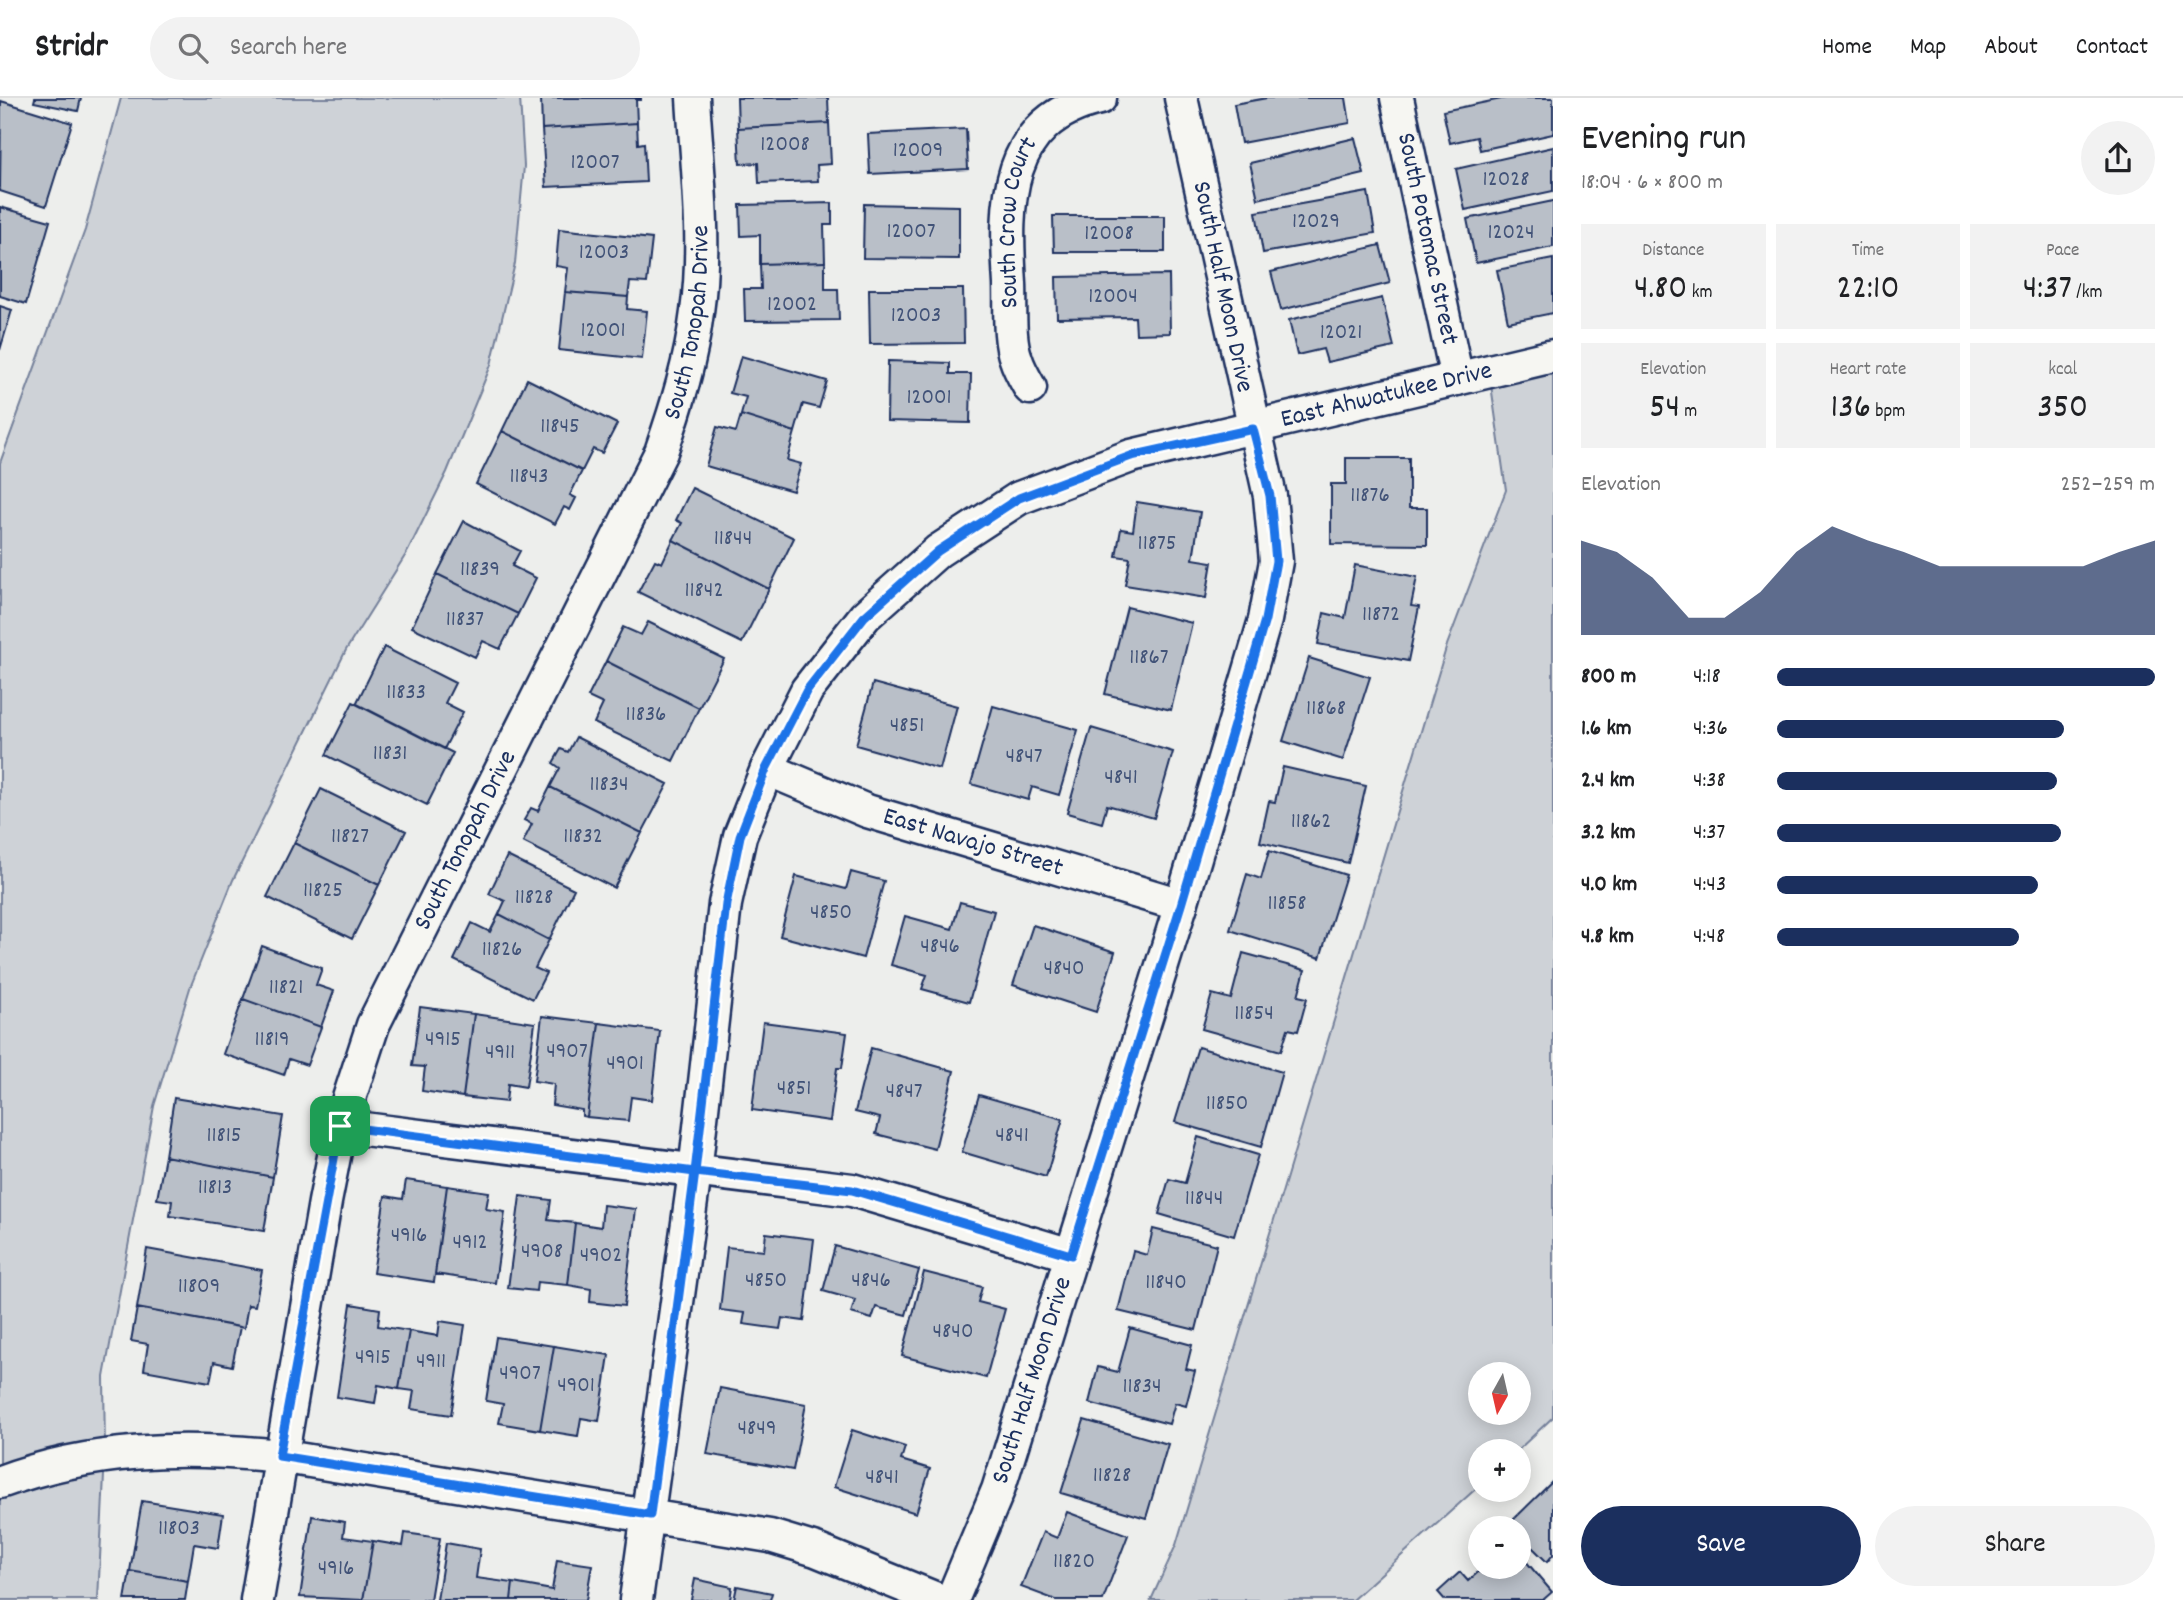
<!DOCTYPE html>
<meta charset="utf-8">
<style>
:root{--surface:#fff;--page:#f2f2f2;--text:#202124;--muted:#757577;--line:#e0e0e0;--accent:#1b2f5e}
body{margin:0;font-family:Dekko,sans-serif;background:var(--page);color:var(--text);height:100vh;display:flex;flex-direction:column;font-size:26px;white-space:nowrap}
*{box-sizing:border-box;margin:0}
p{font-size:23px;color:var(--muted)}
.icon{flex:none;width:38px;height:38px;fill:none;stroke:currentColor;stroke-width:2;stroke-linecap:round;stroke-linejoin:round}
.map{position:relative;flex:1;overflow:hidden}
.panel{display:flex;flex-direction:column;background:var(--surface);width:630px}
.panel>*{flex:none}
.needle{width:46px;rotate:188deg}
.fabs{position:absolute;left:1468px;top:1264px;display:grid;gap:14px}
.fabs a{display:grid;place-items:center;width:63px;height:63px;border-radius:50%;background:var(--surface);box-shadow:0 4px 18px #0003;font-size:35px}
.pin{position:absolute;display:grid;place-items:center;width:60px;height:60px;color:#fff;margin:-30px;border-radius:14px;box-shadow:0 4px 10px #0006}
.round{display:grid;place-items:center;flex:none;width:74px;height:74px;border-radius:37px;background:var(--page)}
.summary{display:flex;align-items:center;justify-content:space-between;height:119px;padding:0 28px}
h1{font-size:38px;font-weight:600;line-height:52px}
.figures{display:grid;grid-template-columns:repeat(3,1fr);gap:10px;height:119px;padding:7px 28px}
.figures div{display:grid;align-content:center;border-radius:0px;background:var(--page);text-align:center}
.figures b{font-size:35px;font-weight:600}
.figures small{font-size:19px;font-weight:400}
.figures p{font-size:19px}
.chart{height:196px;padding:14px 28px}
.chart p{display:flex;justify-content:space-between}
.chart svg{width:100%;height:126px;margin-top:7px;fill:var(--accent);opacity:.7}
.primary-button{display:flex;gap:14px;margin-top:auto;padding:14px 28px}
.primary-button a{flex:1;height:80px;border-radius:42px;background:var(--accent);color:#fff;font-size:28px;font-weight:600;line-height:80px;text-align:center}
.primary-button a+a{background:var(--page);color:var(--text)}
ul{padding:0 28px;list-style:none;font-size:23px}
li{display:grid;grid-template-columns:112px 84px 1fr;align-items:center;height:52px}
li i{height:18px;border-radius:9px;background:var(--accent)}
header{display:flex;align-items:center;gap:42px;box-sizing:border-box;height:98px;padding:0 35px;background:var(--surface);border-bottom:2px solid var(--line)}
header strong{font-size:33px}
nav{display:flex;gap:38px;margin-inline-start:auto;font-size:24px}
.search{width:490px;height:63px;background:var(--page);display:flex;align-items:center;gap:18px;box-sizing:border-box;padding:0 24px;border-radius:38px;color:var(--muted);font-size:26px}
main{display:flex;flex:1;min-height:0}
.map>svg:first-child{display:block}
.green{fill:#ced2d7;stroke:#74809a;stroke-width:2;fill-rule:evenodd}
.building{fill:#b9bfc8;stroke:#1b2f5e;stroke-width:2}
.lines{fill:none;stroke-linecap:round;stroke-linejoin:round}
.street-casing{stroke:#1b2f5e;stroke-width:37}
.street{stroke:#f6f6f2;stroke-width:32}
.route-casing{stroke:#fff;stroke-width:14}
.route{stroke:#1a73e8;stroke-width:9}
.labels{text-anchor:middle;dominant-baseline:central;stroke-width:7;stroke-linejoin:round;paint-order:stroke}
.number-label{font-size:23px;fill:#425378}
.street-label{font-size:26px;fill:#1b2f5e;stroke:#f6f6f2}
</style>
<header>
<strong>Stridr</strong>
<div class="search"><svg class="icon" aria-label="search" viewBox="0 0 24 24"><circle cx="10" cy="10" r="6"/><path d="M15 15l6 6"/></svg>Search here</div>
<nav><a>Home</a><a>Map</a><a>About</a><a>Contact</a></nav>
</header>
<main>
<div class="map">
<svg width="1553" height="1502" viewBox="0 0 1553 1502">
<rect width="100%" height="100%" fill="#edeeec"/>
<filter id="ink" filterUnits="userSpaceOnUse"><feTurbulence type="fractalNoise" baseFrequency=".0143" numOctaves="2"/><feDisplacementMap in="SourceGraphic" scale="14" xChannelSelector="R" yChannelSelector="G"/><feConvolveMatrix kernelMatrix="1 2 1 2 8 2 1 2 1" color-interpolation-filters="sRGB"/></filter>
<g filter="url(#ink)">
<!-- green -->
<path class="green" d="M121 0H520L524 68 515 165 491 267 447 374 408 453 346 552 233 782 190 890 154 1008 104 1279 105 1356 98 1502H0V365L85 132Z
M1553 258V1319L1517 1353H1480V1387L1352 1502H1151L1176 1447 1447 547 1506 392 1489 273ZM1480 1276H1519V1314H1480Z"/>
<!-- building -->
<path class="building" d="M35 0H81L78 13 34 4Z
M541 0H641V2H636L637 25 542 31Z
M737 0H828L829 25 738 30Z
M1267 0H1346L1350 25 1241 45 1234 6Z
M1506 0H1553V36L1480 52 1477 39 1450 45 1443 13Z
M1 3 72 25 46 108 0 93Z
M637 25 638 46 644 45 646 84 546 89 542 31Z
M829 25 831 66 817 67 818 83 759 85 758 65 740 66 738 30Z
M966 31 968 71 870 76 868 36Z
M1355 40 1364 76 1258 101 1250 65Z
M1553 49V93L1465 112 1456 71Z
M1368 94 1375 135 1263 155 1256 114Z
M1553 103V149L1476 165 1467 121Z
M832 105V127H824L825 164 760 166V137L741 138 740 107Z
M864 106 959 108V161L863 160Z
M0 109 50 123 26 206 0 198Z
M1053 118H1165V154H1054Z
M559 131 652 141 647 185 630 184 628 199 565 194 568 170 556 168Z
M1380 147 1390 185 1281 212 1271 174Z
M1553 161V215L1508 224 1497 172Z
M825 164V191H838L839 222 745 223 744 191H761L760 166Z
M1169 177 1170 235 1136 236 1135 219 1057 220 1056 179Z
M869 191H963L964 245 870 246Z
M565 194 628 199 627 211 647 213 642 261 559 252Z
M1382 200 1394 249 1327 264 1323 251 1297 257 1289 222Z
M0 208 12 212 0 252Z
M741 258 827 283 819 310 803 306 795 334 741 317 746 299 730 295Z
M888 263 950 265V276H971L970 325 887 323Z
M527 281 617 326 602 355 593 351 582 373 502 333Z
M741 317 795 334 787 362 801 366 793 393 706 368 717 329 736 334Z
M502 333 582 373 570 397 576 400 570 412 564 409 555 426 476 386Z
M1346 360H1409V410H1427V447L1331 446V386H1346Z
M692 390 794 440 769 491 673 442 682 425 676 422Z
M1137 404 1200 414 1193 461 1212 464 1206 500 1125 487 1130 460 1116 458 1121 431 1133 433Z
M464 423 520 453 512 468 536 480 518 516 437 476Z
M673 442 769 491 742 545 638 494 655 462 662 465Z
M1355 467 1417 479 1411 508 1419 509 1408 563 1318 546 1324 515 1345 520Z
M437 476 518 516 500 551 483 543 475 559 412 529Z
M1127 509 1192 525 1171 612 1105 596Z
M648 524 724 561 699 610 606 563 623 529 641 537Z
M384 549 455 585 445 605 463 614 444 651 356 606Z
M1309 560 1370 579 1343 662 1283 643Z
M606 563 699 610 673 663 594 625 603 606 588 599Z
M873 585 957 608 940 671 856 647Z
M353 604 453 655 427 707 326 657Z
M993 608 1078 632 1059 697 1032 689 1028 702 971 686Z
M1091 630 1173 654 1154 720 1107 707 1102 725 1067 715Z
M576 639 668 686 642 735 550 689 560 670 553 665 561 651 568 654Z
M1283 669 1366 688 1348 765 1260 744 1269 703 1275 704Z
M550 689 642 735 614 790 523 744 532 726 524 722 531 710 538 713Z
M321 691 406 733 379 787 294 745Z
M294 745 379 787 352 841 267 799Z
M1269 753 1346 777 1320 860 1230 832 1247 776 1261 781Z
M507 758 574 791 549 842 499 816 505 803 489 796Z
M851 774 884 783 863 860 780 838 796 778 846 791Z
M960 804 994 813 969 904 922 891 927 877 891 867 905 818 952 831Z
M499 816 549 842 535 870 546 875 533 901 454 862 472 825 490 834Z
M1033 827 1115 854 1096 914 1013 887Z
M262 848 322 870 316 887 334 893 321 929 243 901Z
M1243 855 1305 872 1298 898 1307 900 1298 933 1288 931 1281 953 1202 931 1212 896 1231 901Z
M243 901 321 929 307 967 289 961 284 977 223 956Z
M420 909 474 916 463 999 422 993 425 969 412 968Z
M474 916 535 925 526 989 508 986 506 1004 463 999Z
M542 918 599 925 587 1019 582 1018V1012L552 1007 554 986 534 983Z
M763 924 847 935 842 970H837L830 1023 752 1012Z
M599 925 660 933 652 1002 631 999 628 1023 587 1019Z
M1198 949 1282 974 1261 1049 1175 1024Z
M871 950 954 973 935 1051 876 1036 880 1020 855 1014Z
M979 997 1063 1021 1046 1079 962 1054Z
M174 1000 283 1018 273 1079 165 1058Z
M1198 1039 1258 1057 1234 1138 1159 1116 1169 1081 1185 1085Z
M165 1058 273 1079 264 1133 170 1118 172 1103 157 1101Z
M406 1082 447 1088 434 1184 373 1175 385 1098 403 1101Z
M447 1088 489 1094 486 1111 505 1114 495 1185 435 1176Z
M520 1098 551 1102 548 1122 575 1125 568 1187 537 1184 536 1193 508 1190Z
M603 1107 636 1111 624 1208 590 1204 591 1191 568 1187 575 1125 601 1129Z
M1153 1131 1217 1147 1196 1232 1118 1213 1133 1153 1147 1157Z
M766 1135 814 1141 804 1223 782 1220 780 1231 743 1226 745 1215 720 1212 727 1149 764 1153Z
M835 1148 919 1172 906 1217 876 1209 872 1221 851 1215 855 1202 823 1193Z
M147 1151 262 1172 255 1208 248 1207 244 1230 137 1210Z
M924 1174 982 1189 978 1204 1005 1211 986 1280 902 1258Z
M351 1206 380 1211 378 1228 409 1233 399 1291 378 1287 375 1305 337 1299Z
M137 1210 240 1229 232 1268 214 1264 210 1284 144 1272 148 1246 131 1243Z
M440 1223 465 1227 451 1317 411 1311 414 1293 399 1291 409 1233 438 1238Z
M1130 1230 1192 1247 1186 1271 1195 1273 1186 1308 1175 1305 1169 1326 1089 1305 1098 1269 1118 1274Z
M496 1239 554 1248 540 1332 499 1325 503 1306 486 1303Z
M554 1248 609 1257 599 1323 581 1320 578 1338 540 1332Z
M720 1290 806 1306 793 1372 707 1356Z
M1084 1322 1168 1346 1146 1420 1061 1395Z
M852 1332 905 1349 901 1362 930 1371 916 1415 834 1389Z
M1553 1383V1457L1547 1464 1519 1436V1430L1509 1426Z
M142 1403 223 1416 218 1450 194 1446 188 1483 130 1473Z
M1067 1414 1128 1437 1103 1502H1056L1021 1489 1043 1434 1057 1440Z
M312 1418 345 1424 343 1439 373 1443 363 1502 300 1499Z
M405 1435 440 1440 430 1502H363L373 1443 403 1448Z
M446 1445 480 1451 476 1480 513 1485 511 1502H437Z
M1519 1455 1552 1494 1543 1502H1445L1438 1494 1460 1474 1468 1483 1485 1468H1519Z
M557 1462 592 1467 586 1502H511L513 1485 552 1492Z
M130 1473 188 1483 185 1502H125Z
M695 1481 732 1489 730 1502H691Z
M737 1488 772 1495 770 1502H734Z"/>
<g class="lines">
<defs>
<g id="street">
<path id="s1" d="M1397 0 1457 281"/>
<path id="s2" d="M1030 290C1025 281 1019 271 1016 261 1008 240 1011 209 1010 186 1005 106 1003 22 1100 0"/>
<path id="s3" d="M767 671 867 713 1181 807"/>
<path d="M340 1028 852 1092 1071 1157"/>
<path d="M0 1384C92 1350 183 1348 279 1358L770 1438 816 1452 939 1502"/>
<path id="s4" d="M257 1502 325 1104 340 1028 373 927 661 354C677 308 691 263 697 214 707 144 697 70 693 0"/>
<path id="s5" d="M636 1502 695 1074 725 806 740 738 767 671 807 592 865 518 938 453 1019 400 1131 358 1553 258"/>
<path id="s6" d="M952 1502 998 1392 1181 807 1265 522 1276 463 1270 398 1181 0"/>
</g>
</defs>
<!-- street casing -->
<use href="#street" class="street-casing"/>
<!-- street -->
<use href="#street" class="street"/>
</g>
</g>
<g class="lines" filter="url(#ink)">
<defs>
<path id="route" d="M340 1028 279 1358 650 1417 695 1074 852 1092 1071 1157 1181 807 1265 522 1276 463 1270 398 1253 331 1131 358 1019 400 938 453 864 519 807 592 766 671 740 738 726 806 695 1074 340 1028"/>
</defs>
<!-- route casing -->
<use href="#route" class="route-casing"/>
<!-- route -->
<use href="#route" class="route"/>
</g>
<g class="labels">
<!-- number labels -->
<g class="number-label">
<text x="785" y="47">12008</text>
<text x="918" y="53">12009</text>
<text x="595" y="65">12007</text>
<text x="1506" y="82">12028</text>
<text x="1316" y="124">12029</text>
<text x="911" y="134">12007</text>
<text x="1511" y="135">12024</text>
<text x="1109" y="136">12008</text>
<text x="604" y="155">12003</text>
<text x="1113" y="199">12004</text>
<text x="792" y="207">12002</text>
<text x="916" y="218">12003</text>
<text x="603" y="233">12001</text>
<text x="1341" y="235">12021</text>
<text x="929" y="300">12001</text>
<text x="560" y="329">11845</text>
<text x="529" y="379">11843</text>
<text x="1370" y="398">11876</text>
<text x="733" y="441">11844</text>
<text x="1157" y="446">11875</text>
<text x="480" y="472">11839</text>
<text x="704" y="493">11842</text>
<text x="1381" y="517">11872</text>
<text x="465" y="522">11837</text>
<text x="1149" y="560">11867</text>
<text x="406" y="595">11833</text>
<text x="1326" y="611">11868</text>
<text x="646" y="617">11836</text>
<text x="907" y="628">4851</text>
<text x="390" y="656">11831</text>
<text x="1024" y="659">4847</text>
<text x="1121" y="680">4841</text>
<text x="609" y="687">11834</text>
<text x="1311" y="724">11862</text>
<text x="350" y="739">11827</text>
<text x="583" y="739">11832</text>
<text x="323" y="793">11825</text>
<text x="534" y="800">11828</text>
<text x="1287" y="806">11858</text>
<text x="831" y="815">4850</text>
<text x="940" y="849">4846</text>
<text x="502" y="852">11826</text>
<text x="1064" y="871">4840</text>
<text x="286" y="890">11821</text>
<text x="1254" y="916">11854</text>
<text x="272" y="942">11819</text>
<text x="443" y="942">4915</text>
<text x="567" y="954">4907</text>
<text x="500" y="955">4911</text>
<text x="625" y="966">4901</text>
<text x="794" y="991">4851</text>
<text x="904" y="994">4847</text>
<text x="1227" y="1006">11850</text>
<text x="224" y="1038">11815</text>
<text x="1012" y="1038">4841</text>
<text x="215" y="1090">11813</text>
<text x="1204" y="1101">11844</text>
<text x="409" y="1138">4916</text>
<text x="470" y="1145">4912</text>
<text x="542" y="1154">4908</text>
<text x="601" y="1158">4902</text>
<text x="766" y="1183">4850</text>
<text x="871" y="1183">4846</text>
<text x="1166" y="1185">11840</text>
<text x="199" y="1189">11809</text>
<text x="953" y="1234">4840</text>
<text x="373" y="1260">4915</text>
<text x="431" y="1264">4911</text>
<text x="520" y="1276">4907</text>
<text x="576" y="1288">4901</text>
<text x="1142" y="1289">11834</text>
<text x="757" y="1331">4849</text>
<text x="1112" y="1378">11828</text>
<text x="882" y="1380">4841</text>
<text x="179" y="1431">11803</text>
<text x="1074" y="1464">11820</text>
<text x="336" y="1471">4916</text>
</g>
<!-- street labels -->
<g class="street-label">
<text stroke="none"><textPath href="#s2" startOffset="170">South Crow Court</textPath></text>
<text stroke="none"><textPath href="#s1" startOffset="144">South Potomac Street</textPath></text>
<text transform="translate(1222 189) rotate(78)">South Half Moon Drive</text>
<text stroke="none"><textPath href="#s4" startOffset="1362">South Tonopah Drive</textPath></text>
<text stroke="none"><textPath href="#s5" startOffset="1603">East Ahwatukee Drive</textPath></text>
<text stroke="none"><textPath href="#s4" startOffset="794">South Tonopah Drive</textPath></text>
<text stroke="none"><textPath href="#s3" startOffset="219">East Navajo Street</textPath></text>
<text stroke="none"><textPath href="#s6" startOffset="234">South Half Moon Drive</textPath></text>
</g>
</g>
</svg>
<div class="fabs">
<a><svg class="needle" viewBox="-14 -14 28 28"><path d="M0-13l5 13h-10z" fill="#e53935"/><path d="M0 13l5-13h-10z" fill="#757577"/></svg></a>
<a>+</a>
<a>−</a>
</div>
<div class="pin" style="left:340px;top:1028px;background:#1e9e55"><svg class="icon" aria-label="arrive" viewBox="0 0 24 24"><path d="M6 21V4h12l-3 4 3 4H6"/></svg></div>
</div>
<section class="panel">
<div class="summary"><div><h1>Evening run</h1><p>18:04 · 6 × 800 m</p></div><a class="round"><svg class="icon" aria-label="share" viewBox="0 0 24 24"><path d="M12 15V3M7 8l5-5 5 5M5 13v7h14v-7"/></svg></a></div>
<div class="figures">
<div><p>Distance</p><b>4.80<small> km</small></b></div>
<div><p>Time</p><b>22:10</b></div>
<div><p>Pace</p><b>4:37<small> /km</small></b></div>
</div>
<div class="figures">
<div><p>Elevation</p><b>54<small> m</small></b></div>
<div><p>Heart rate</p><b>136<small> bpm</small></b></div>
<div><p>kcal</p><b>350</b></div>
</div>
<div class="chart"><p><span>Elevation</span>252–259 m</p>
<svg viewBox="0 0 160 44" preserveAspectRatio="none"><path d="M0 44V11L10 15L20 24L30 38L40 38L50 29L60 15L70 6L80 11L90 15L100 20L110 20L120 20L130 20L140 20L150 15L160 11V44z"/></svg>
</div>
<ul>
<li><b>800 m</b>4:18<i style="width:100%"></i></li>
<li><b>1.6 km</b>4:36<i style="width:76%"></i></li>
<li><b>2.4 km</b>4:38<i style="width:74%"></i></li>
<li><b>3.2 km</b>4:37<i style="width:75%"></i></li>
<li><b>4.0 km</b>4:43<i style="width:69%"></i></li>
<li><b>4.8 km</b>4:48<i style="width:64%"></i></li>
</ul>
<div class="primary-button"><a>Save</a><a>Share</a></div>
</section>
</main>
